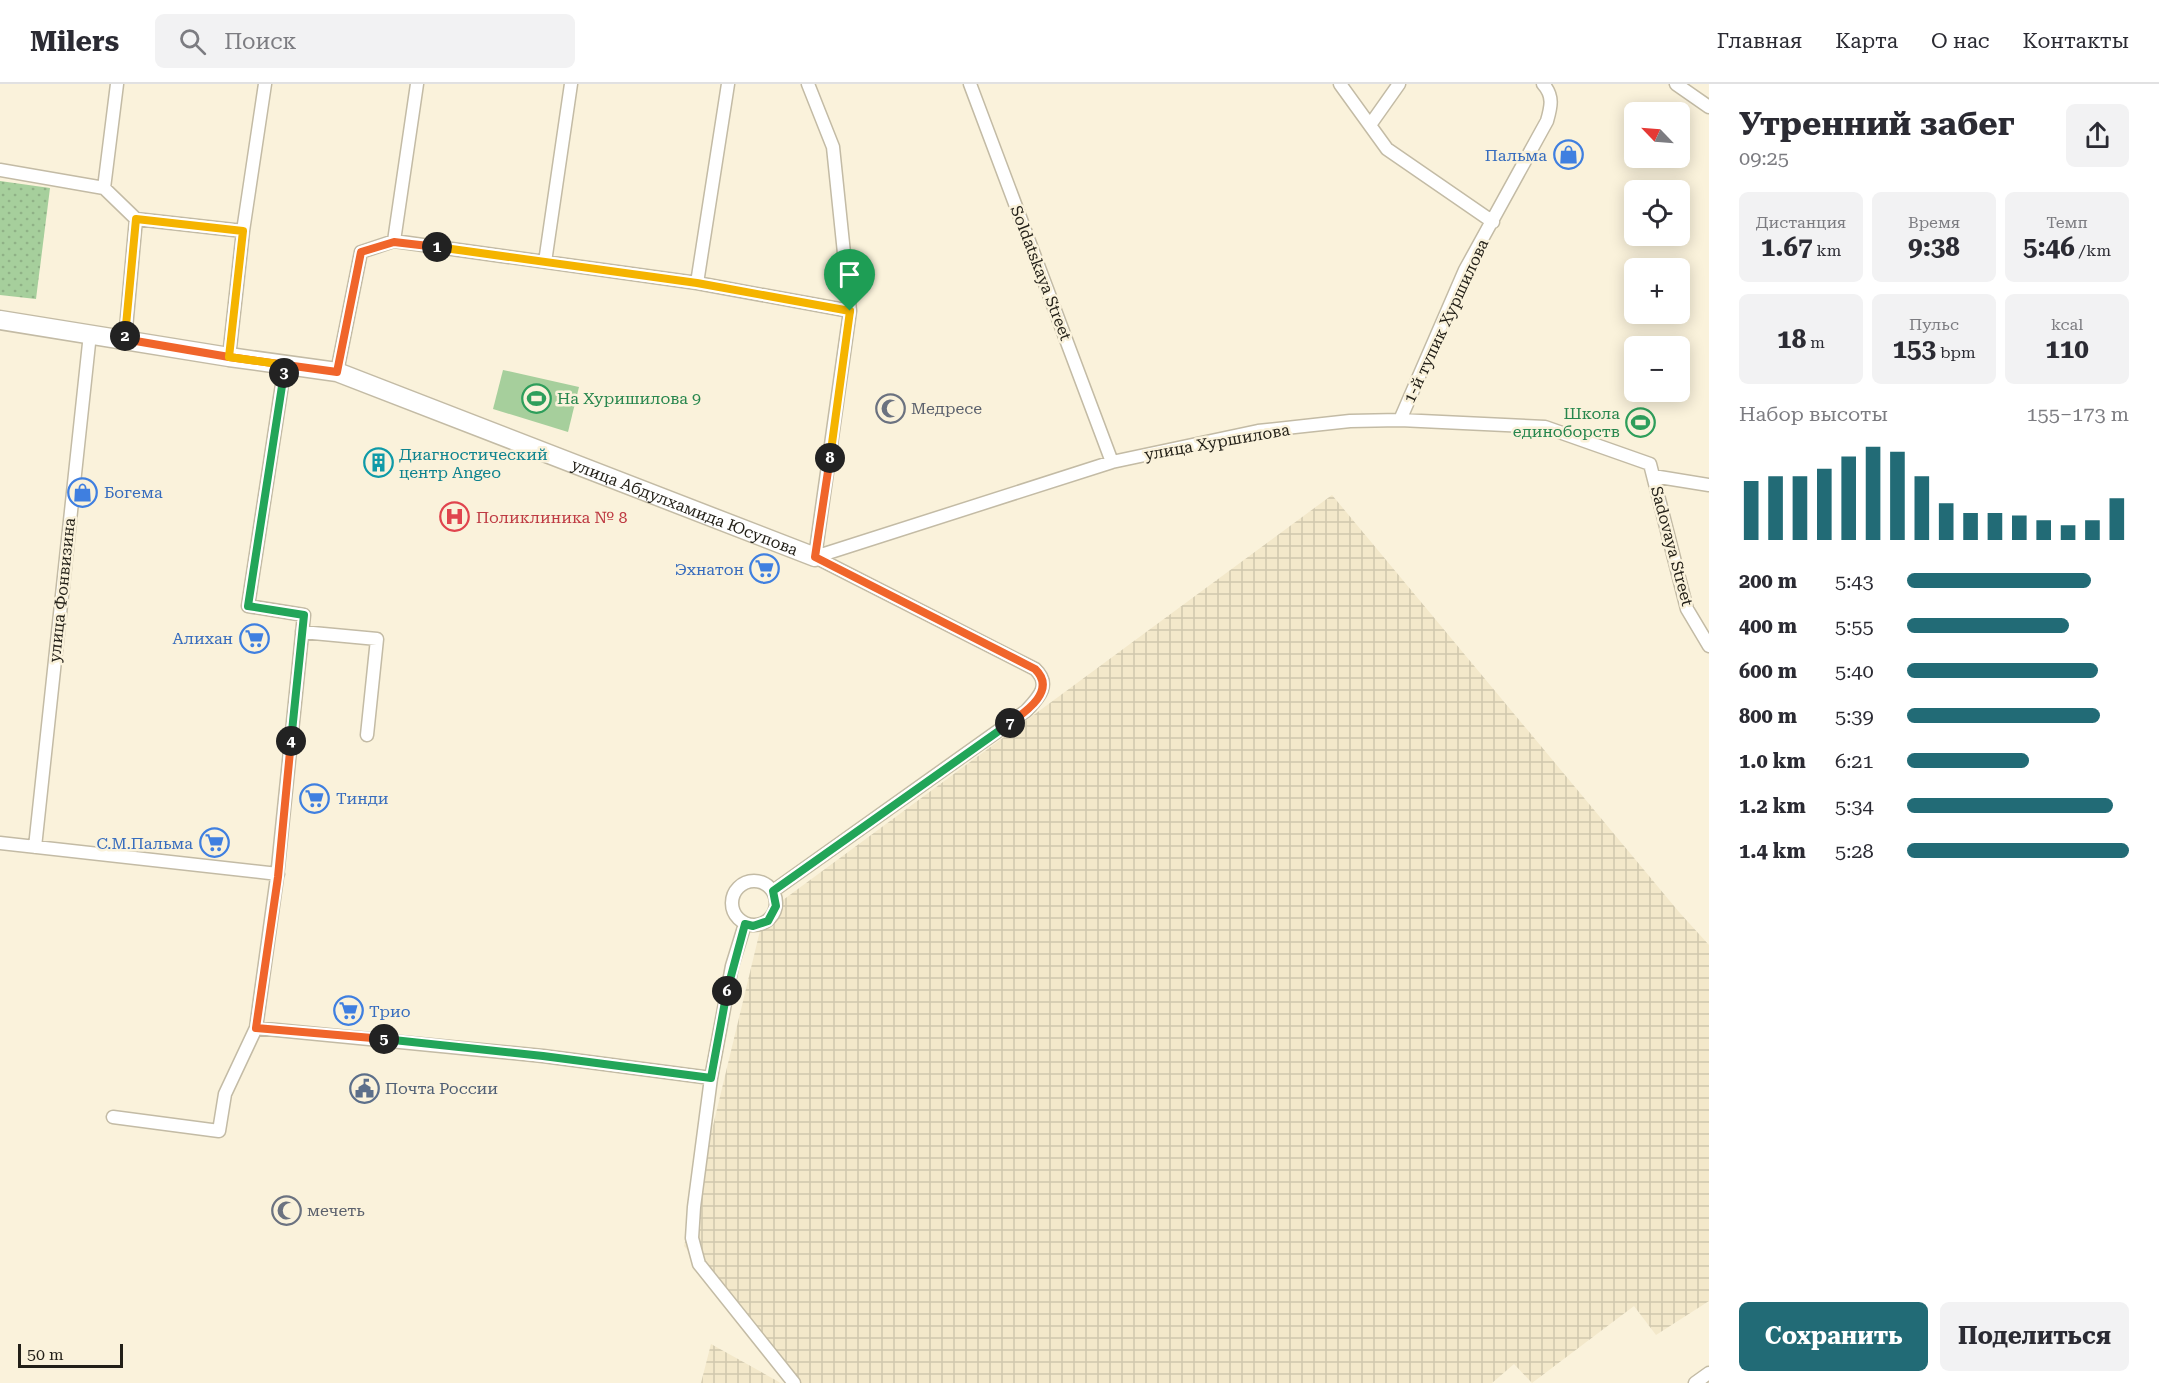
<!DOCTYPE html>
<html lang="ru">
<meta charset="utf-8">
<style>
:root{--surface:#fff;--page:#f2f2f3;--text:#2b2b33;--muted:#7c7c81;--line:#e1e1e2;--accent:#226b76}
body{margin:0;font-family:"Roboto Serif",serif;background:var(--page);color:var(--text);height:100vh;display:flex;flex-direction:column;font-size:22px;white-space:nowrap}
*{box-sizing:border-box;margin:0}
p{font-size:20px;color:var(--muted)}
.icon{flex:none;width:33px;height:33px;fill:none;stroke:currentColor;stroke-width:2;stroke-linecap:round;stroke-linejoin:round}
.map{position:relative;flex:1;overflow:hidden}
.sheet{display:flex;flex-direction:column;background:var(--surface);width:450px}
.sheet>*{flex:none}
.needle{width:39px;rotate:295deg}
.controls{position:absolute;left:1624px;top:18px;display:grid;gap:12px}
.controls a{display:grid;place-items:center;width:66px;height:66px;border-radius:9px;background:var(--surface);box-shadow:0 3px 15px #0003;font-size:30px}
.scale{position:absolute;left:18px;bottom:15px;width:105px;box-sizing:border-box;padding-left:6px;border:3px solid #221f17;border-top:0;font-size:16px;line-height:21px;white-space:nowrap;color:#221f17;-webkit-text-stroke:4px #faf2db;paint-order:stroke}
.pin{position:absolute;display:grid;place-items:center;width:51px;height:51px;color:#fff;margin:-62px -26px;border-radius:50% 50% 50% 0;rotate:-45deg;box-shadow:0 0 6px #0007}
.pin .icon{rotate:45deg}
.km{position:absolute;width:30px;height:30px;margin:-15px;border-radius:50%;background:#222;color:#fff;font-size:16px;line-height:30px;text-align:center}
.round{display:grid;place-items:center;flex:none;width:63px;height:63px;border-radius:9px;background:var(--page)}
.head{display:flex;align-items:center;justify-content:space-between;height:102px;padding:0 30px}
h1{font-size:33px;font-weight:700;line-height:45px}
.stats{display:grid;grid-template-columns:repeat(3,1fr);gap:9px;height:102px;padding:6px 30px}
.stats div{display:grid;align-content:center;border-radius:9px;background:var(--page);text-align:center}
.stats b{font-size:26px;font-weight:700}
.stats small{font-size:16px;font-weight:400}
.stats p{font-size:16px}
.chart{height:168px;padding:12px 30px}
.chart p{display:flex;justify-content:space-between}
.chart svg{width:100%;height:108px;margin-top:6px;stroke:var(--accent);stroke-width:6}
.button{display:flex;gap:12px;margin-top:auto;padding:12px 30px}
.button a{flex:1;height:69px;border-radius:9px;background:var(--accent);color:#fff;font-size:24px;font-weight:700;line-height:69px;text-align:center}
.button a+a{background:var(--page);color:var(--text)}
ul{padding:0 30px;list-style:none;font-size:20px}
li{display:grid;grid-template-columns:96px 72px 1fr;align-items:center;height:45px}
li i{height:15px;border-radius:8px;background:var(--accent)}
header{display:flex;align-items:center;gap:36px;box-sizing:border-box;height:84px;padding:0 30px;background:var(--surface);border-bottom:2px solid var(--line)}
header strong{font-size:28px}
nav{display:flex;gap:33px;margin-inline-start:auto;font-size:21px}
.search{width:420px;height:54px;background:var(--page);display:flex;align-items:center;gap:15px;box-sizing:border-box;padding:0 21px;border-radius:9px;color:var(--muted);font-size:22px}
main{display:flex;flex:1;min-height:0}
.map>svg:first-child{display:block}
.industrial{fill:url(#industrial-grid)}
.grass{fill:#a6cf9c}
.park{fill:url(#park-dots)}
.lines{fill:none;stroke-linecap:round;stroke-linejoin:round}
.street-casing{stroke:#c3bba5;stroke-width:15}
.secondary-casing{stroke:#c3bba5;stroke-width:21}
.street{stroke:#fff;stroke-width:12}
.secondary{stroke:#fff;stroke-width:18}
.split-1-casing{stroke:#fff;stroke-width:12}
.split-2-casing{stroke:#fff;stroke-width:12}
.split-3-casing{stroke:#fff;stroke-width:12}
.split-4-casing{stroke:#fff;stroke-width:12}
.split-5-casing{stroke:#fff;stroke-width:12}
.split-6-casing{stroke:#fff;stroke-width:12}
.split-7-casing{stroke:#fff;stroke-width:12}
.split-8-casing{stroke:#fff;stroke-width:12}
.split-9-casing{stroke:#fff;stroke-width:12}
.split-1{stroke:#f5b400;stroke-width:8}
.split-2{stroke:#f0652b;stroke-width:8}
.split-3{stroke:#f5b400;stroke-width:8}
.split-4{stroke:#22a559;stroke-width:8}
.split-5{stroke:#f0652b;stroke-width:8}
.split-6{stroke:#22a559;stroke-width:8}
.split-7{stroke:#22a559;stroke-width:8}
.split-8{stroke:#f0652b;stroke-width:8}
.split-9{stroke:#f5b400;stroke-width:8}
.labels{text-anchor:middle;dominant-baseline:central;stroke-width:5;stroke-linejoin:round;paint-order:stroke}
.shop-label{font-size:16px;fill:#366cbe;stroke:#faf2db;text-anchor:end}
.street-label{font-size:16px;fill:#221f17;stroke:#faf2db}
.leisure-label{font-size:16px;fill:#27864d;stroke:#faf2db;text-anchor:start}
.worship-label{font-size:16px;fill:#5b616d;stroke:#faf2db;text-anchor:start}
.culture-label{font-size:16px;fill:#0d838f;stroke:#faf2db;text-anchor:start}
.health-label{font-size:16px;fill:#be3a42;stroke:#faf2db;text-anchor:start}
.service-label{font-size:16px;fill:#4e5e75;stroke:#faf2db;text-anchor:start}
</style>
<header>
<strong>Milers</strong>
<div class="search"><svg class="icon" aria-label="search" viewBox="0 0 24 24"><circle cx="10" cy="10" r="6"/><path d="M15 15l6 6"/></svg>Поиск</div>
<nav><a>Главная</a><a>Карта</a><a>О нас</a><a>Контакты</a></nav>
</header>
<main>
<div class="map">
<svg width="1709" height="1299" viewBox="0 0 1709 1299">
<defs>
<pattern id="industrial-grid" width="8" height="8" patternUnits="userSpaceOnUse" patternTransform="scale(1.5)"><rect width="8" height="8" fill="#f3e8ca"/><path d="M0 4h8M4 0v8" fill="none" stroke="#d0c7ad"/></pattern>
<pattern id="park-dots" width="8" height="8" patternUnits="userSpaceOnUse" patternTransform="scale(1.5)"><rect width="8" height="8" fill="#a6cf9c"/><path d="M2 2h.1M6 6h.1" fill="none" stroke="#8fb186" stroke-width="1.8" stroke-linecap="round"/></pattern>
</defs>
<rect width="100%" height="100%" fill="#faf2db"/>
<!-- industrial -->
<path class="industrial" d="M1332 411 1679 828 1709 861V1217L1656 1251 1634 1222 1532 1299 1514 1280 1492 1299H799L684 1162 764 830Z
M711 1260 779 1298 780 1299H701Z"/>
<!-- grass -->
<path class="grass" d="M503 286 579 303 568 348 493 325Z"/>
<!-- park -->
<path class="park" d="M0 97 50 104 36 215 0 211Z"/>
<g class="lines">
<defs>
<path id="street" d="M808 0 833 63 850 227 815 473
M970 0 1112 378
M1340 0 1387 65 1493 138
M1676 0 1709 23
M1370 41 1399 0
M0 86 104 104 136 135 243 147
M104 104 117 0
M394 157 417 0
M545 178 571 0
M697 199 728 0
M125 255 136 135
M229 273 243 147 265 0
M337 288 361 168 394 157 697 199 850 227
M1400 336 1465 186 1547 37C1551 23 1554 12 1543 0
M1653 392 1709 401
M815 473 1112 378 1258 347 1350 337 1400 336 1545 343 1650 380 1687 525 1709 562
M302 548 377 555 367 651
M0 759 278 790
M35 763 90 250
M732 819a22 22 0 1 1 44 0a22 22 0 1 1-44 0Z
M773 807 1026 627C1038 614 1052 601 1035 585L815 473
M745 840 732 882 711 994 694 1123 692 1154 699 1180 794 1299
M256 944 543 972 711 994
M113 1033 219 1047 225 1010 256 944 277 793 304 531 248 522 285 281
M1695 1299 1709 1289"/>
<g id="secondary">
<path id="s1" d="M0 236 229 273 337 288 815 473"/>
</g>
</defs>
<!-- street casing -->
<use href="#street" class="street-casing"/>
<!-- secondary casing -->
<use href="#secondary" class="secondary-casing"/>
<!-- street -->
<use href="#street" class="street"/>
<!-- secondary -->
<use href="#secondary" class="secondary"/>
</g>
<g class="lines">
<defs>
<path id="split-1" d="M437 163 697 199 850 227"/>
<path id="split-2" d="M125 252 124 255 229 273 337 288 361 168 394 158 437 163"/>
<path id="split-3" d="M125 252 136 135 243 147 229 273 285 281 284 289"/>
<path id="split-4" d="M284 289 248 522 304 531 291 657"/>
<path id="split-5" d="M291 657 278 793 256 944 384 955"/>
<path id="split-6" d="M384 955 543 972 711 994 727 907"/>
<path id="split-7" d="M727 907 745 840 753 842 768 837 776 822 773 807 1010 639"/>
<path id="split-8" d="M830 374 815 473 1035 585C1057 606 1027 627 1010 639"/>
<path id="split-9" d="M830 374 850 227"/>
</defs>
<!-- split-1 casing -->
<use href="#split-1" class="split-1-casing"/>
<!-- split-2 casing -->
<use href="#split-2" class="split-2-casing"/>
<!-- split-3 casing -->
<use href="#split-3" class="split-3-casing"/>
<!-- split-4 casing -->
<use href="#split-4" class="split-4-casing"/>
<!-- split-5 casing -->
<use href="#split-5" class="split-5-casing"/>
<!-- split-6 casing -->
<use href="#split-6" class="split-6-casing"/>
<!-- split-7 casing -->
<use href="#split-7" class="split-7-casing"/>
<!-- split-8 casing -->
<use href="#split-8" class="split-8-casing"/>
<!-- split-9 casing -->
<use href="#split-9" class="split-9-casing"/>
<!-- split-1 -->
<use href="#split-1" class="split-1"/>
<!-- split-2 -->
<use href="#split-2" class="split-2"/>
<!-- split-3 -->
<use href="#split-3" class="split-3"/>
<!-- split-4 -->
<use href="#split-4" class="split-4"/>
<!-- split-5 -->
<use href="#split-5" class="split-5"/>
<!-- split-6 -->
<use href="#split-6" class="split-6"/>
<!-- split-7 -->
<use href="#split-7" class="split-7"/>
<!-- split-8 -->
<use href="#split-8" class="split-8"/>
<!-- split-9 -->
<use href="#split-9" class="split-9"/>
</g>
<!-- icons -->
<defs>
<symbol id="shop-ring" viewBox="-11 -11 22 22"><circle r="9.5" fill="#faf2db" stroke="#3f7fe0" stroke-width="1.5"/><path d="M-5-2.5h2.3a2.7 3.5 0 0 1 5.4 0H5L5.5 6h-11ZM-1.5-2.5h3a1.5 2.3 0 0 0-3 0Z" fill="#3f7fe0"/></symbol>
<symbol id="stadium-ring" viewBox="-11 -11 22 22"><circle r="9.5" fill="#faf2db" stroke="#2e9e5b" stroke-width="1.5"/><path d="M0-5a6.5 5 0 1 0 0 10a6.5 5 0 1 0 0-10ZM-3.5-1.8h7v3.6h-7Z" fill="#2e9e5b"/></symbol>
<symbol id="mosque-ring" viewBox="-11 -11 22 22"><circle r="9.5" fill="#faf2db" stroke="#6b7280" stroke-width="1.5"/><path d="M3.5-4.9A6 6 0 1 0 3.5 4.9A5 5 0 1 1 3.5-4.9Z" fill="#6b7280"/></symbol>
<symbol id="building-ring" viewBox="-11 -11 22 22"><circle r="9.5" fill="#faf2db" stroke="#0f9aa8" stroke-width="1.5"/><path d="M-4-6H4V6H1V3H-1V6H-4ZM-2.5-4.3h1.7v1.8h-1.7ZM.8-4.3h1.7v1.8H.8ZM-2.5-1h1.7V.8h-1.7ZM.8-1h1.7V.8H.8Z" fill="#0f9aa8"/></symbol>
<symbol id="hospital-ring" viewBox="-11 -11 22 22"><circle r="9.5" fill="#faf2db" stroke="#e0444e" stroke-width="1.5"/><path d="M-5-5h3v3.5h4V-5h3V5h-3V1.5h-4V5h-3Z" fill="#e0444e"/></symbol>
<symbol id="supermarket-ring" viewBox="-11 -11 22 22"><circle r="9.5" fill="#faf2db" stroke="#3f7fe0" stroke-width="1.5"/><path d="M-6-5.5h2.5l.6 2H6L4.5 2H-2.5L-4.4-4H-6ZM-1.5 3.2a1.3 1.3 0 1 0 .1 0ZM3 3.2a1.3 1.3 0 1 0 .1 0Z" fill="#3f7fe0"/></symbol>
<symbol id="civic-ring" viewBox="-11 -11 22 22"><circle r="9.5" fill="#faf2db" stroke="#5c6f8a" stroke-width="1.5"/><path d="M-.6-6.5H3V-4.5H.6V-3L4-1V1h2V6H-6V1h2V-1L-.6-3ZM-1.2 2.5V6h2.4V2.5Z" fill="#5c6f8a"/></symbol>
</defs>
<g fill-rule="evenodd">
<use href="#shop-ring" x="1552" y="54" width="33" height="33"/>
<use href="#stadium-ring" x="520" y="298" width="33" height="33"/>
<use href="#mosque-ring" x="874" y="308" width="33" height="33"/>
<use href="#stadium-ring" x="1624" y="322" width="33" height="33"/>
<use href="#building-ring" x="362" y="362" width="33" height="33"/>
<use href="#shop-ring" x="66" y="392" width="33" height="33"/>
<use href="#hospital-ring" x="438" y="416" width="33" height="33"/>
<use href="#supermarket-ring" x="748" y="468" width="33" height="33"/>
<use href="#supermarket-ring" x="238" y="538" width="33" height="33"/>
<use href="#supermarket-ring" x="298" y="698" width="33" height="33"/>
<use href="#supermarket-ring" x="198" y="742" width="33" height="33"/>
<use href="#supermarket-ring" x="332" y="910" width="33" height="33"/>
<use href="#civic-ring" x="348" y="988" width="33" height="33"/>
<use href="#mosque-ring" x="270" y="1110" width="33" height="33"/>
</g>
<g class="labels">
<!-- shop labels -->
<g class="shop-label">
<text x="1547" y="71">Пальма</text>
<text x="104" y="408" text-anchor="start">Богема</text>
<text x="744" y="485">Эхнатон</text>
<text x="233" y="554">Алихан</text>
<text x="336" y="714" text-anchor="start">Тинди</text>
<text x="193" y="759">С.М.Пальма</text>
<text x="369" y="927" text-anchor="start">Трио</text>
</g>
<!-- street labels -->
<g class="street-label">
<text transform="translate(1041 189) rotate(69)">Soldatskaya Street</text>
<text transform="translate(1446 237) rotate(-65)">1-й тупик Хуршилова</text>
<text transform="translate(1217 358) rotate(-10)">улица Хуршилова</text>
<text stroke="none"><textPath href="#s1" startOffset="714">улица Абдулхамида Юсупова</textPath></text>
<text transform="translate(1672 462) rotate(75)">Sadovaya Street</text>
<text transform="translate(62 506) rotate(-84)">улица Фонвизина</text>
</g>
<!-- leisure labels -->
<g class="leisure-label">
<text x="557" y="314">На Хуришилова 9</text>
<text x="1620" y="329" text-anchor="end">Школа<tspan x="1620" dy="18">единоборств</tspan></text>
</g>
<!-- worship labels -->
<g class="worship-label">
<text x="911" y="324">Медресе</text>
<text x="307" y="1126">мечеть</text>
</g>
<!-- culture labels -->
<g class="culture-label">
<text x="399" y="370">Диагностический<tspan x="399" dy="18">центр Angeo</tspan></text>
</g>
<!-- health labels -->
<g class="health-label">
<text x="476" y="433">Поликлиника № 8</text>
</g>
<!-- service labels -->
<g class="service-label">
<text x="385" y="1004">Почта России</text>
</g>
</g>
</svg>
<div class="controls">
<a><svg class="needle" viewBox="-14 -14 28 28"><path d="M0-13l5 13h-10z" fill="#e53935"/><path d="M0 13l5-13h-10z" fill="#7c7c81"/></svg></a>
<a><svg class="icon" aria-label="locate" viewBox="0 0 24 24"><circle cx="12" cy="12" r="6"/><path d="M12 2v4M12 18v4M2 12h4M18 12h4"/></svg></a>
<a>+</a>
<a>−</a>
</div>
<div class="scale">50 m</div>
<div class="pin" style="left:850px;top:227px;background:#1e9e55"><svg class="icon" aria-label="arrive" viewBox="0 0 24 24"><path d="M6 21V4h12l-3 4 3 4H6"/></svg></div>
<b class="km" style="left:437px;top:163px">1</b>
<b class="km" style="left:125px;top:252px">2</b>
<b class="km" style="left:284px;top:289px">3</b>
<b class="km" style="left:291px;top:657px">4</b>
<b class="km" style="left:384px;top:955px">5</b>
<b class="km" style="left:727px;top:907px">6</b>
<b class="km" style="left:1010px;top:639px">7</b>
<b class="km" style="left:830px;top:374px">8</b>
</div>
<section class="sheet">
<div class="head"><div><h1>Утренний забег</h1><p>09:25</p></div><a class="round"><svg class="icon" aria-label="share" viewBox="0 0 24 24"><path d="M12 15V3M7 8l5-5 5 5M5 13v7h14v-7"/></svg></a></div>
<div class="stats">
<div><p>Дистанция</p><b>1.67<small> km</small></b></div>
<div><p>Время</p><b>9:38</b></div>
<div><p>Темп</p><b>5:46<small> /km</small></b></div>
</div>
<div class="stats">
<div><b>18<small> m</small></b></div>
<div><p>Пульс</p><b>153<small> bpm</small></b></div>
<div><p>kcal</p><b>110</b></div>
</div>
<div class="chart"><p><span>Набор высоты</span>155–173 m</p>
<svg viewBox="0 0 160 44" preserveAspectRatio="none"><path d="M5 44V20M15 44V18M25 44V18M35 44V15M45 44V10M55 44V6M65 44V8M75 44V18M85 44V29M95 44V33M105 44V33M115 44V34M125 44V36M135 44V38M145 44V36M155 44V27"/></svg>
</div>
<ul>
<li><b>200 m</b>5:43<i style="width:83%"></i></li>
<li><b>400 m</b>5:55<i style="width:73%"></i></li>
<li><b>600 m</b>5:40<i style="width:86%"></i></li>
<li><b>800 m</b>5:39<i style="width:87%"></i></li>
<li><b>1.0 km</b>6:21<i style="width:55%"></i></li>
<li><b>1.2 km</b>5:34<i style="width:93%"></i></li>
<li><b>1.4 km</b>5:28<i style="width:100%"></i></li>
</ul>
<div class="button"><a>Сохранить</a><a>Поделиться</a></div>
</section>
</main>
